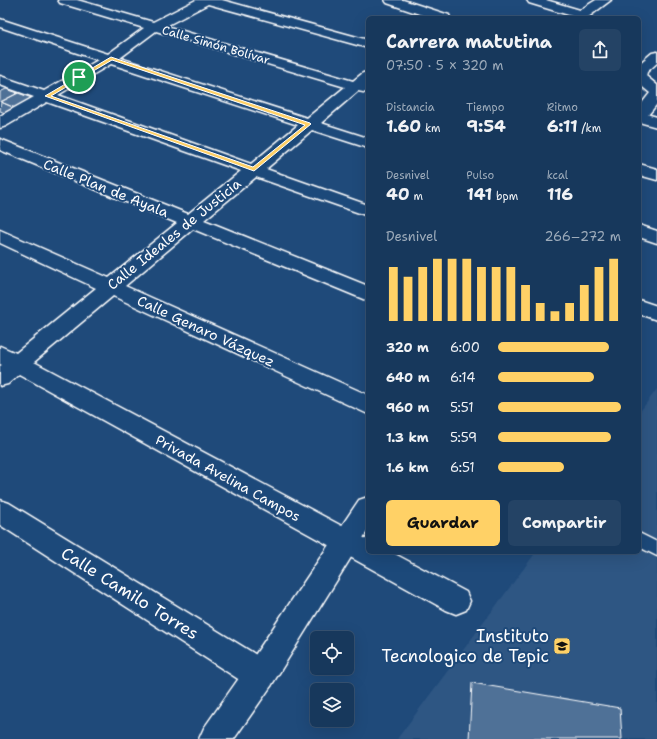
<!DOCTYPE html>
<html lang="es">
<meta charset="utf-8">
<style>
:root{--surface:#17385c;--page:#244365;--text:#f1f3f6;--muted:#9eacbb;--line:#365272;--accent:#ffd166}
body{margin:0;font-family:"Shantell Sans",sans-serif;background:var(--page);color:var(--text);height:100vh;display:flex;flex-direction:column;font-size:15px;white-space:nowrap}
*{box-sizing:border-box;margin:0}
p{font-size:13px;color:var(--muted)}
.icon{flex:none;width:22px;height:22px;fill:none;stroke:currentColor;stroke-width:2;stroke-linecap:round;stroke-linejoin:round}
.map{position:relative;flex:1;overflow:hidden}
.side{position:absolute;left:366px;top:16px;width:275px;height:538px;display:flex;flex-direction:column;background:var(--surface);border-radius:6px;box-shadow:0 4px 16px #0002,0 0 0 1px var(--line)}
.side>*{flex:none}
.fabs{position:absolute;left:310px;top:631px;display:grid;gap:8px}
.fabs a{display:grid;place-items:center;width:44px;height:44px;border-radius:6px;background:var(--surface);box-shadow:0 4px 16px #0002,0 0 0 1px var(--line);font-size:20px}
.pin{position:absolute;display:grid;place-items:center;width:34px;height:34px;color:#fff;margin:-17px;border:2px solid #fff;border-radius:50%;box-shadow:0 1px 4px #0007}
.round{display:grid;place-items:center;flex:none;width:42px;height:42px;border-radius:6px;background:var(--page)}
.head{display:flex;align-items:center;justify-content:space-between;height:68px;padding:0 20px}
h1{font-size:18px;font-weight:700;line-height:30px}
.stats{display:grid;grid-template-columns:repeat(3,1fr);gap:6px;height:68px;padding:4px 20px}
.stats div{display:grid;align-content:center}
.stats b{font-size:17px;font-weight:700}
.stats small{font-size:11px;font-weight:400}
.stats p{font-size:11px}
.chart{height:112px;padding:8px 20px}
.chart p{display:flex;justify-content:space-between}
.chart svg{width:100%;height:72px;margin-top:4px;stroke:var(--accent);stroke-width:6}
.action{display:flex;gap:8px;margin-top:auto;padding:8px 20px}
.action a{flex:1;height:46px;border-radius:6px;background:var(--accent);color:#111;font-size:16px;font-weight:700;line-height:46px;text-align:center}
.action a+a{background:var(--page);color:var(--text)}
ul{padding:0 20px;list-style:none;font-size:13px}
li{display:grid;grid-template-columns:64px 48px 1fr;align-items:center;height:30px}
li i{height:10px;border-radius:5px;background:var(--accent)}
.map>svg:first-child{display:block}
.built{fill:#2e5683}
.building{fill:#507197;stroke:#fff}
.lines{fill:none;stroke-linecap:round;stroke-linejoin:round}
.lane-casing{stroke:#fff;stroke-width:3}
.street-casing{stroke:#fff;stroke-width:3}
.secondary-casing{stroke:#fff;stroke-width:3}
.lane{fill:#1f4a7a;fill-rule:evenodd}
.street{fill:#1f4a7a;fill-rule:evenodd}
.secondary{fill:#1f4a7a;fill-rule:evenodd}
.route{fill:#ffd166;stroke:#fff;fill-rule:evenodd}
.labels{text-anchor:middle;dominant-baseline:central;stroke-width:4;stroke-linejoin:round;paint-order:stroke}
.far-street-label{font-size:12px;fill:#fff;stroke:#1f4a7a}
.street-label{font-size:14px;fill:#fff;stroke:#1f4a7a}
.near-street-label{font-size:17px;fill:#fff;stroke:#1f4a7a}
.near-poi-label{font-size:17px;fill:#fff;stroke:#1f4a7a;text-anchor:end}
</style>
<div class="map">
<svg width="657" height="739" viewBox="0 0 657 739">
<rect width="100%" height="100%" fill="#1f4a7a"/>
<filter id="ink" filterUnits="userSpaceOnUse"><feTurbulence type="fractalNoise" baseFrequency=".025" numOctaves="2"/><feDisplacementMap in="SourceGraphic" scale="8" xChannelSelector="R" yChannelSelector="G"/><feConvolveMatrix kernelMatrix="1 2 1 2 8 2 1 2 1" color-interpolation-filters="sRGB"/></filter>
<g filter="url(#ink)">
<!-- built -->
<path class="built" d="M657 389V739H397L536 552H639V413Z"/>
<!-- building -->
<path class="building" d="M6 89 18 93 0 102V92Z
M18 93 32 98 15 108 1 102Z
M1 102 15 108 5 113 0 111Z
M472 683 620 708 622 739H469Z"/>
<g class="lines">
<defs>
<path id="lane" d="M639 533 657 542V556L639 547Z"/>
<path id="street" d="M58 0H77L153 22 196 0H222L368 40V48L208 4 166 26 353 81 363 73 368 72V83L367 85H368V93L358 91 321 123 368 138V148L312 130 266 169 368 205V216L256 177 204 220 368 286V301L193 229 125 286 368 395V414L113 296 34 362 368 540V552H391L466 592 470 601 466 610 456 614 446 610 19 374 8 384 0 386V366L2 365 0 364V346L16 353 96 288 0 243V230L109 278 177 223 0 150V139L188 214 241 171 47 102 6 126 0 128V116L34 97 0 85V76L44 91 98 60 0 27V19L108 54 144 28 60 3ZM156 31 345 87 307 118 120 58ZM111 64 298 125 251 164 58 95Z
M385 0H403L449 15 450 18H431L387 3Z
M527 0H546L580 10 596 0H611L587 18H571L572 16 529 3Z
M639 112 657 117V127L639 122Z
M639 164 657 169V180L639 175Z
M639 225 657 231V243L639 237Z
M639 300 657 306V320L639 314Z
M0 500 9 503 271 664 275 675 271 686 260 690 249 686 0 525Z"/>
<path id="secondary" d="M657 52V63L647 72 646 76 657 85V104L644 120 639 122V107L650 93 639 84V64L652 53Z
M368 497V530L271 686 234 739H199L204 728 249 664 359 500Z"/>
</defs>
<!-- lane casing -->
<use href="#lane" class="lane-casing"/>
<!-- street casing -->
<use href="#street" class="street-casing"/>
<!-- secondary casing -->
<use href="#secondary" class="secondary-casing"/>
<!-- lane -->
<use href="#lane" class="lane"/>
<!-- street -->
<use href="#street" class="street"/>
<!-- secondary -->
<use href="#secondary" class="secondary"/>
</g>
</g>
<!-- route -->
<path class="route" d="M111 57 310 123 311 124 254 171 45 96ZM112 60 305 125 253 167 51 96Z"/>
<!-- icons -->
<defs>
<symbol id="university-square" viewBox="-11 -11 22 22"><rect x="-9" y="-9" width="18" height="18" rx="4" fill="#ffd166" stroke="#1f4a7a"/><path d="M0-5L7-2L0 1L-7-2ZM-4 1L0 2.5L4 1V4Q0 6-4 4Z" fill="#111"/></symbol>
</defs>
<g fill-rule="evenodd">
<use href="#university-square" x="552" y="636" width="20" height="20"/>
</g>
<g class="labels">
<!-- far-street labels -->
<g class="far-street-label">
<text transform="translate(216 45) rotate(16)">Calle Simón Bolívar</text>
</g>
<!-- street labels -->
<g class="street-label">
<text transform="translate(106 188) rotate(22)">Calle Plan de Ayala</text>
<text transform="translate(174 234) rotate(-39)">Calle Ideales de Justicia</text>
<text transform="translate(206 331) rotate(25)">Calle Genaro Vázquez</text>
<text transform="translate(228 478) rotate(29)">Privada Avelina Campos</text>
</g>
<!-- near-street labels -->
<g class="near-street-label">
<text transform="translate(130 593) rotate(32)">Calle Camilo Torres</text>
</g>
<!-- near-poi labels -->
<g class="near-poi-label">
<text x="549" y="636">Instituto<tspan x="549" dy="20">Tecnologico de Tepic</tspan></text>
</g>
</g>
</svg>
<div class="fabs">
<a><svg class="icon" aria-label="locate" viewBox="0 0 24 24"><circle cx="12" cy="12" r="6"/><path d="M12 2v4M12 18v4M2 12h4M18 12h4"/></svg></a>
<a><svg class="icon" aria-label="layers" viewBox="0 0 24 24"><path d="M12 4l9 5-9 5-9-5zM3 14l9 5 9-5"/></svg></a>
</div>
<div class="pin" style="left:79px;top:77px;background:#1e9e55"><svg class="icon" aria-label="arrive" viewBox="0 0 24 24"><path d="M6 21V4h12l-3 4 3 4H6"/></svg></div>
<section class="side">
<div class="head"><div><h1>Carrera matutina</h1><p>07:50 · 5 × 320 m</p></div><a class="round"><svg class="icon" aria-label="share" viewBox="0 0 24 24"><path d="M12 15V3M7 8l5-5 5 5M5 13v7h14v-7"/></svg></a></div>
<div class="stats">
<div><p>Distancia</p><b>1.60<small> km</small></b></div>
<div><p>Tiempo</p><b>9:54</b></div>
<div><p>Ritmo</p><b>6:11<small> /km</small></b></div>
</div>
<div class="stats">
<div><p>Desnivel</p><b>40<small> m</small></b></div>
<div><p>Pulso</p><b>141<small> bpm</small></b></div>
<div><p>kcal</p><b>116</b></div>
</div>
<div class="chart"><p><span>Desnivel</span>266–272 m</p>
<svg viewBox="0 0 160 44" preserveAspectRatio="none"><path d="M5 44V11M15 44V17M25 44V11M35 44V6M45 44V6M55 44V6M65 44V11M75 44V11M85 44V11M95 44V22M105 44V33M115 44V38M125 44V33M135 44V22M145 44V11M155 44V6"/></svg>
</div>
<ul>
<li><b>320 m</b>6:00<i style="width:90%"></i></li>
<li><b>640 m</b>6:14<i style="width:78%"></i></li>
<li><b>960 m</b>5:51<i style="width:100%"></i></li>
<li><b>1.3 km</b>5:59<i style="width:92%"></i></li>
<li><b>1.6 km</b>6:51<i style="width:54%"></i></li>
</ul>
<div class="action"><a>Guardar</a><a>Compartir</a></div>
</section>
</div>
